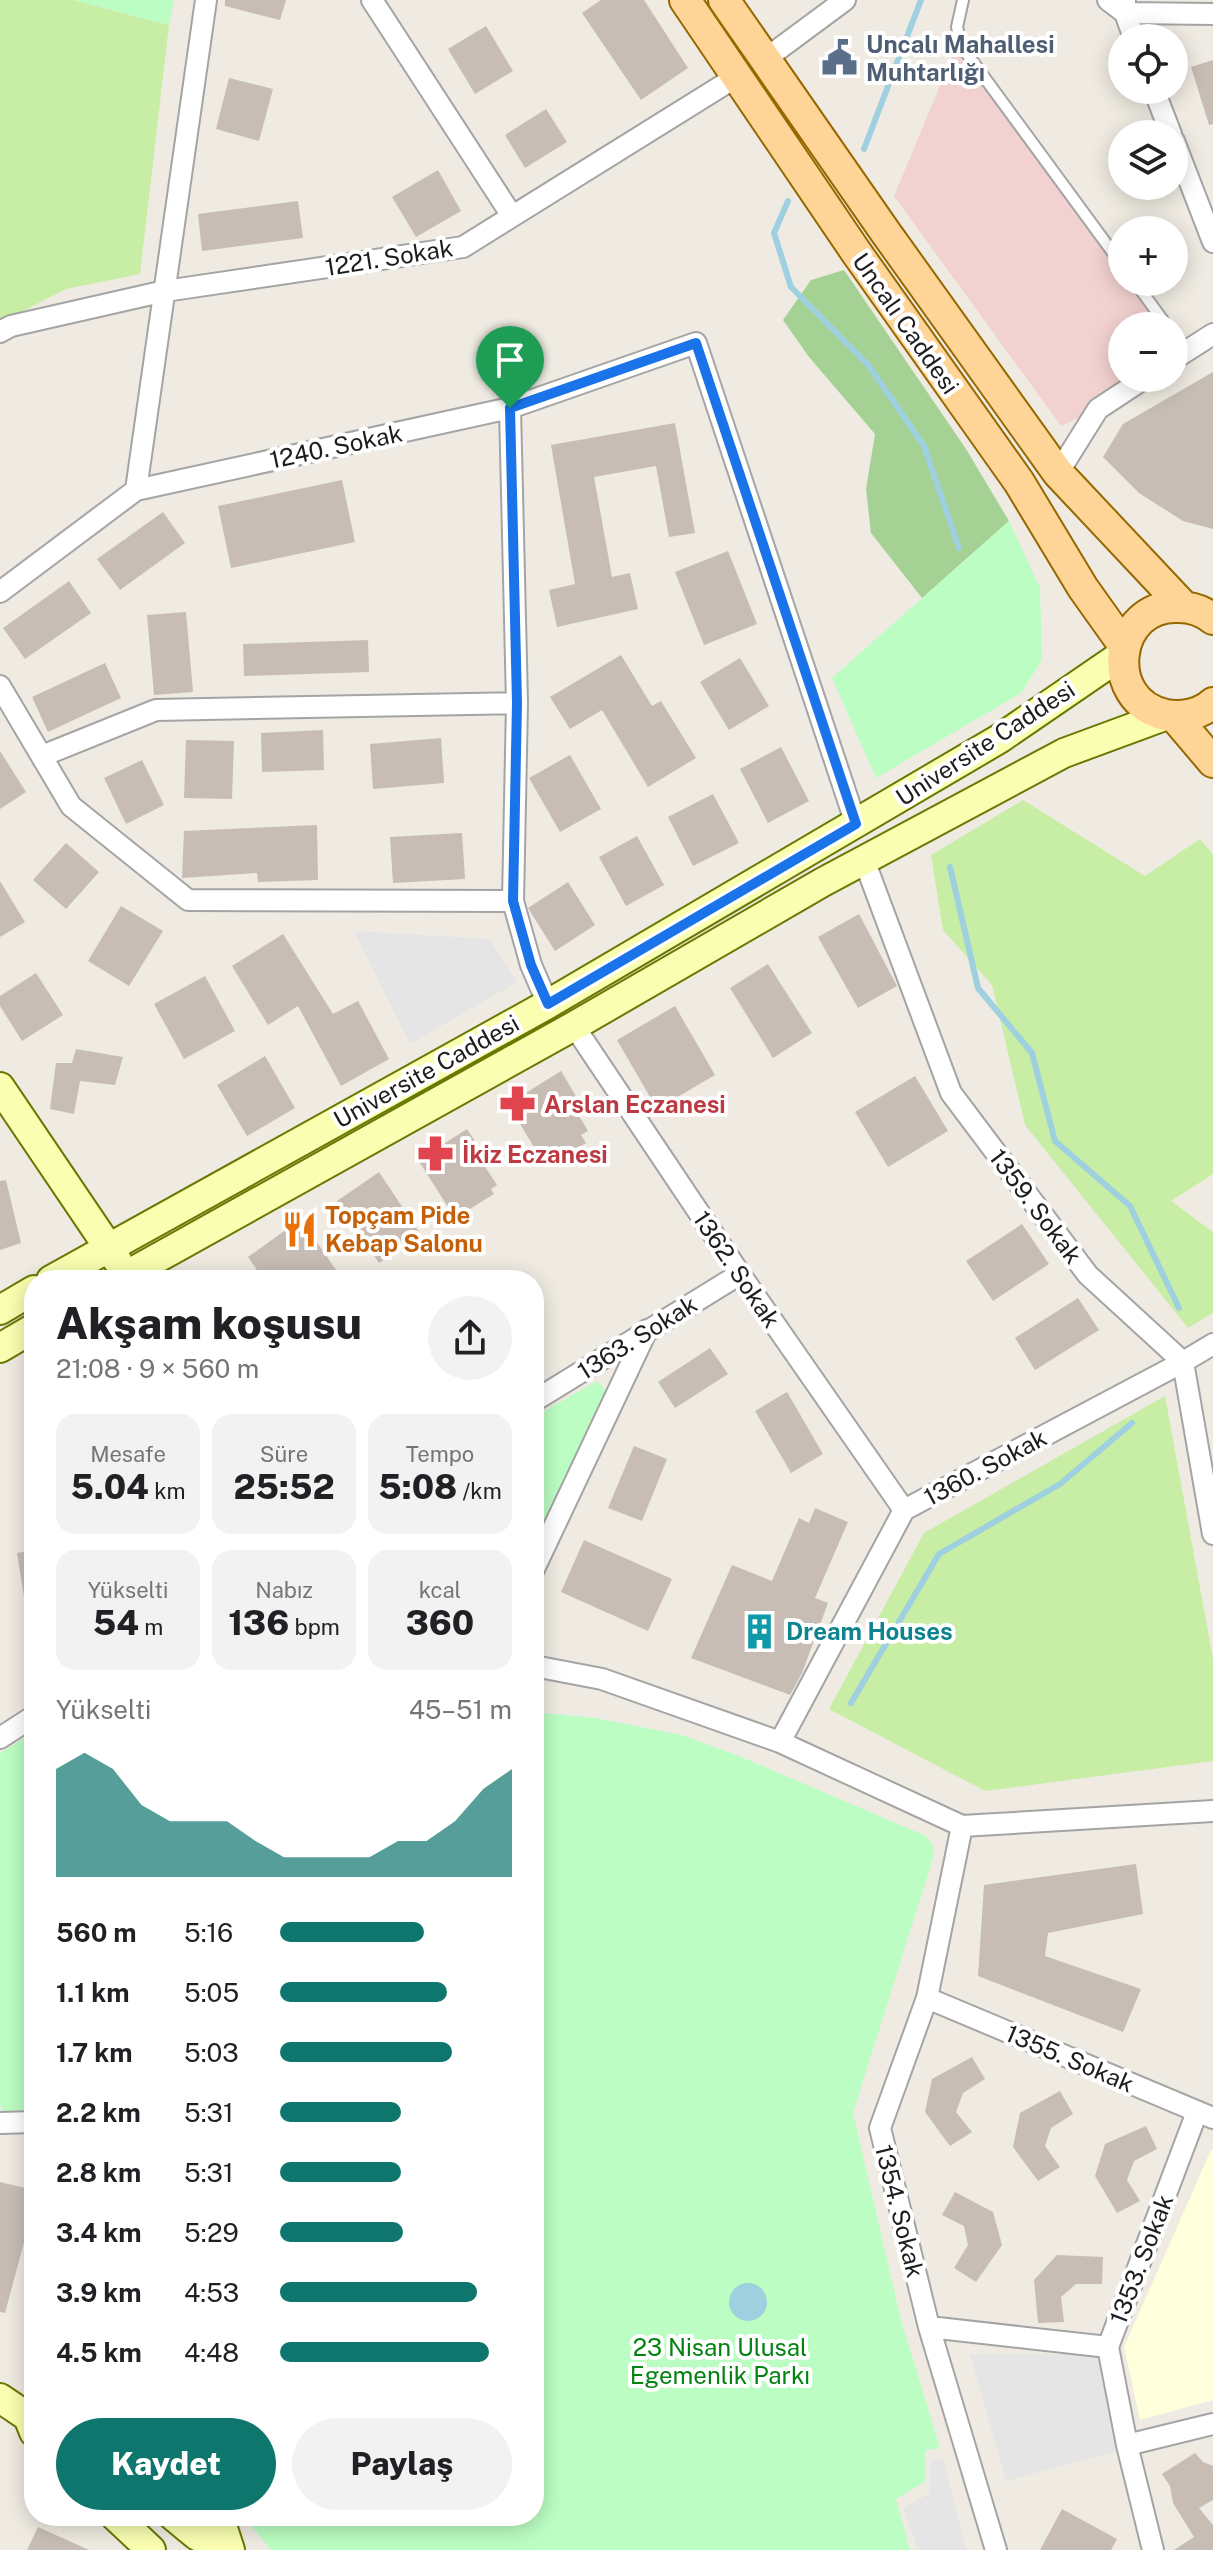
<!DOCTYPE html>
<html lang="tr">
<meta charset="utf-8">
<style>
:root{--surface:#fff;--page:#f2f2f2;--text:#202124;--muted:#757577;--accent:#0f766e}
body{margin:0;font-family:"Public Sans",sans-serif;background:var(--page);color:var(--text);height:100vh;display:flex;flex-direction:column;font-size:30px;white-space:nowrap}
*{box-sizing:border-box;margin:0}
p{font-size:26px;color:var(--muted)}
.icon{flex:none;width:44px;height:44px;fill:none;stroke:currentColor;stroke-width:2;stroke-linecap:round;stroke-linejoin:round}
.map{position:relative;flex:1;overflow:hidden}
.panel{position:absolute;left:24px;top:1270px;width:520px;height:1256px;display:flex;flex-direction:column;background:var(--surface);border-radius:32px;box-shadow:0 4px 20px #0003}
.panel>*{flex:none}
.controls{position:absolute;left:1108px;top:24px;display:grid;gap:16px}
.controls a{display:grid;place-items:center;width:80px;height:80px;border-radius:50%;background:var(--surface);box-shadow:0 4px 20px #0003;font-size:40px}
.pin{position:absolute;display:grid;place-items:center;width:68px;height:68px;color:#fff;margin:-82px -34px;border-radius:50% 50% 50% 0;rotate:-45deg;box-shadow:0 0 8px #0007}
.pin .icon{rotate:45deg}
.round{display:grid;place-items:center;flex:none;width:84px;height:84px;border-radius:42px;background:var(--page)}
.summary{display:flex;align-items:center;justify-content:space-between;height:136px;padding:0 32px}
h1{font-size:44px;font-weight:800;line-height:60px}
.figures{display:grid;grid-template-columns:repeat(3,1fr);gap:12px;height:136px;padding:8px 32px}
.figures div{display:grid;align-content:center;border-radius:20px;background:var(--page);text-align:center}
.figures b{font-size:34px;font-weight:800}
.figures small{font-size:22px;font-weight:400}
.figures p{font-size:22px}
.chart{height:224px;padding:16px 32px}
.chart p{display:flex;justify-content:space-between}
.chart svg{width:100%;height:144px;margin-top:8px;fill:var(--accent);opacity:.7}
.action{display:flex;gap:16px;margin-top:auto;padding:16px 32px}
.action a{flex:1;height:92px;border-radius:48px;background:var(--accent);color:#fff;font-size:32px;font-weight:800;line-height:92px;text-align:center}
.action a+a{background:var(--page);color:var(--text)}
ul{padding:0 32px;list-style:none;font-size:26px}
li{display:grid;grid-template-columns:128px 96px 1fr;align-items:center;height:60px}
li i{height:20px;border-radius:10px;background:var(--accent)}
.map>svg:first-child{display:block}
.commercial{fill:#f2d2d0}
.education{fill:#feffdb}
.grass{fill:#c7eea4}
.forest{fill:#a5d294}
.park{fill:#bbfdc2}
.parking{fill:#e5e5e5}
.water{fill:#9fd0e0}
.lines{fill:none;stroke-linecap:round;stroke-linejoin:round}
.stream{stroke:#9fd0e0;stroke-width:6}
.building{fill:#c7bdb5}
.lane-casing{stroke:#a4a4a4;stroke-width:14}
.street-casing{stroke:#a4a4a4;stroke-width:24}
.secondary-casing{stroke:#697800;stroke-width:32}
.primary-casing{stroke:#966800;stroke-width:34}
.lane{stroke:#fff;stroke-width:10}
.street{stroke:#fff;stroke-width:20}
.secondary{stroke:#f9feb1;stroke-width:28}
.primary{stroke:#ffd497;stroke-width:30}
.route-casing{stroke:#fff;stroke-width:16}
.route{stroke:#1a73e8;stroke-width:10}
.labels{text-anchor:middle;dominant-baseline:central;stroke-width:8;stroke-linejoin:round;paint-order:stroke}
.service-label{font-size:24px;font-weight:bold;fill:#4e5e75;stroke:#fff;text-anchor:start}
.street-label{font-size:24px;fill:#1d1d1d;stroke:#fff}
.health-label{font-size:24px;font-weight:bold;fill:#be3a42;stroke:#fff;text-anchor:start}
.food-label{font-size:24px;font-weight:bold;fill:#c56008;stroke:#fff;text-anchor:start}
.culture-label{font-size:24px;font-weight:bold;fill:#0d838f;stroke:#fff;text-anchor:start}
.park-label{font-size:24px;fill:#038311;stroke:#fff}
</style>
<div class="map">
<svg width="1213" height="2550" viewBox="0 0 1213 2550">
<rect width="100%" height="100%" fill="#efebe2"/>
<!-- commercial -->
<path class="commercial" d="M957 45 1122 272V282H1129L1161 326H1122V378H1145L1098 409 1061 426 894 196Z"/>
<!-- education -->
<path class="education" d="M1211 2150H1213V2400L1140 2420 1124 2347Z"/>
<!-- grass -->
<path class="grass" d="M0 0H73L169 25 140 274 66 289 0 323Z
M1023 800 1145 876 1200 839 1213 854V1174L1171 1201 1213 1232V1313L1188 1328 1025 1125 992 985 943 930 931 855Z
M1165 1396 1213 1659V1761L985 1791 829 1709 924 1533Z"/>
<!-- forest -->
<path class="forest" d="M844 270 966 449 1009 521 922 598 871 533 866 489 875 434 809 357 783 320 811 280Z"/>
<!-- park -->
<path class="park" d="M73 0H174L169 25Z
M1009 521 1040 588 1042 660 1021 693 876 778 832 678Z
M597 1381 604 1388 607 1396 534 1540V1417Z
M534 1712 595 1718 682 1735 739 1756 926 1836 933 1846 934 1855 853 2113 901 2320 940 2448 925 2450 926 2481 896 2499 910 2550H271L243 2516H534Z
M34 1732V2110L3 2111 0 2105V1753Z"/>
<!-- parking -->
<path class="parking" d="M354 931 489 939 517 982 410 1044Z
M970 2354H1102L1121 2450 1006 2481Z
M943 2458 966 2550H918L903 2508 930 2493V2462Z"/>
<!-- water -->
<path class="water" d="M729 2302a19 19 0 1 1 38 0a19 19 0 1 1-38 0Z"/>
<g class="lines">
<!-- stream -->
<path class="stream" d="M864 149 921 0
M788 201 774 233 791 287 869 366 924 446 959 548
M950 867 978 988 1032 1053 1055 1141 1130 1206 1179 1308
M851 1703 939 1554 1060 1484 1132 1423"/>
</g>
<!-- building -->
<path class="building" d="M225 0H286L280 20 225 6Z
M601 0H644L688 68 641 100 582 13Z
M486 26 513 71 475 94 448 49Z
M1213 60V124L1209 125 1191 67Z
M229 78 273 89 259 141 216 129Z
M546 109 567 142 525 168 505 135Z
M438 170 461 211 416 237 392 197Z
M298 201 303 238 202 251 198 214Z
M1213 372V529L1183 521 1139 493 1103 457 1123 424Z
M675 423 695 533 669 537 656 466 594 477 612 577 630 573 638 609 557 627 549 590 575 584 551 445Z
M342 480 355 542 231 568 218 506Z
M163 512 185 543 120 590 97 559Z
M728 551 757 624 704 645 675 572Z
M69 581 91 613 25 659 3 628Z
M186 612 193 692 154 695 147 615Z
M368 640 369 672 244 676 243 644Z
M621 655 652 706 661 701 696 758 648 787 602 710 570 729 550 697Z
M740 658 769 706 729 730 700 682Z
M105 663 121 698 48 732 32 697Z
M323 730 324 770 262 772 261 733Z
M441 738 444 783 373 789 370 744Z
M186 740 234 741 232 799 184 798Z
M781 747 809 801 768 823 740 769Z
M0 751 26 792 0 809Z
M570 755 601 809 560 832 529 778Z
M142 760 164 805 126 824 104 778Z
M713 794 739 843 693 866 668 817Z
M317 825 318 880 258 882 257 873 182 878 184 831Z
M462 833 465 879 393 883 390 837Z
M637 836 664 885 626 906 599 857Z
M66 843 99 872 66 909 33 880Z
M0 881 25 922 0 937Z
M568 882 595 925 555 951 528 908Z
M121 906 163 931 129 986 88 961Z
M859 914 897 986 858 1008 818 937Z
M283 934 333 1014 358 1001 389 1059 341 1086 298 1006 268 1025 232 966Z
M768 964 812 1033 773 1058 730 988Z
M36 973 63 1015 22 1041 0 1006V996Z
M205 976 235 1031 184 1059 154 1004Z
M675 1006 715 1075 657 1109 617 1040Z
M76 1049 123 1057 115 1085 80 1081 74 1114 50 1109 56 1063H72Z
M265 1056 295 1108 247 1136 217 1085Z
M561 1071 580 1103 574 1107 588 1131 581 1135 586 1143 546 1167 508 1104Z
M915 1076 948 1131 888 1167 855 1112Z
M467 1129 484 1155 480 1159 497 1185 491 1189 494 1194 455 1218 418 1160Z
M379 1172 421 1235 379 1263 337 1201Z
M6 1180 21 1243 0 1250V1181Z
M301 1219 343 1280H264L248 1257Z
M1022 1224 1049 1264 993 1301 966 1261Z
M1078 1298 1099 1330 1035 1370 1015 1338Z
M710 1348 728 1374 675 1408 658 1382Z
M787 1392 823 1454 791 1473 755 1411Z
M634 1446 667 1459 642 1521 608 1508Z
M815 1508 848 1522 815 1598 828 1603 802 1673 790 1695 691 1658 732 1565 772 1581 799 1518 809 1523Z
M584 1540 672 1579 648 1631 561 1592Z
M34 1550V1602L25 1603 17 1553Z
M1136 1864 1143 1914 1048 1933 1045 1956 1141 1989 1123 2032 978 1976 984 1885Z
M972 2057 985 2079 963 2093 956 2112 972 2132 950 2146 925 2112 932 2079Z
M1060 2091 1073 2114 1051 2128 1045 2146 1060 2167 1038 2181 1013 2147 1020 2113Z
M1146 2126 1157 2149 1134 2161 1127 2180 1140 2201 1117 2213 1095 2176 1105 2144Z
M0 2182 34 2190V2205L5 2313 0 2312Z
M955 2192 993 2212 1002 2245 976 2282 954 2268 968 2245 964 2226 942 2215Z
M1057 2255 1103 2257 1102 2284H1076L1061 2297 1064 2322 1038 2323 1034 2280Z
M1195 2453 1203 2462 1213 2466V2500L1199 2508 1213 2525V2550H1174L1194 2537 1173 2503 1170 2486 1162 2474Z
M1062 2509 1117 2539 1111 2550H1040Z
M38 2527 89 2550H27Z"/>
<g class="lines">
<defs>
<path id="lane" d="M963 0 957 27 962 47 1122 265
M1135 282 1167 326
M1174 335 1186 351"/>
<path id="street" d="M372 0 512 216
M1108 0 1125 13 1134 38
M1125 0V13L1213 14
M764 60 845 0
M1154 90 1171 134
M1174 141 1213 242
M0 332 11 326 165 291 463 247 736 77
M1174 359 1213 334
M510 408 517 703 513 901 531 965 548 1004
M1058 473 1098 409 1145 378
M136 490 206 0
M0 592 136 490 510 408 696 343 856 824
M0 686 71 806 188 900 513 901
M42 756 156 710 517 703
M864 860 951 1093 1088 1275 1183 1362 1213 1534
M574 1026 740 1274 904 1510
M534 1401 740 1274
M534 1569 647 1330
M534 1666 602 1679 780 1742 962 1826 1213 1811
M0 1738 34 1716
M780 1742 904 1510 1183 1362 1213 1344
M962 1826 927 1998 880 2128 929 2327 996 2550
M927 1998 1213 2118
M0 2123 34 2122
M929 2327 1108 2347
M1127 2445 1213 2424
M1153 2550 1127 2445 1108 2347 1197 2112"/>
<path id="secondary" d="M0 1087 117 1260
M51 1280 548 1004 999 739 1123 654
M118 1280 574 1026 823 882 1064 753 1167 715
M0 1310 34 1290
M0 1348 34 1328
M0 2398 28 2417 34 2432
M115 2516 151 2550
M173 2516 196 2535 222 2550
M219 2516 230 2550"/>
<path id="primary" d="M685 0 856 252 1019 482 1083 588 1125 647
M724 0 886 233 1058 473 1184 607
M1213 619C1203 611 1192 607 1179 607 1114 603 1101 701 1166 715 1182 718 1201 714 1213 703
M1174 716 1213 762"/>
</defs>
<!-- lane casing -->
<use href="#lane" class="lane-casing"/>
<!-- street casing -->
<use href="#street" class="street-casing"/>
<!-- secondary casing -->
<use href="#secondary" class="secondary-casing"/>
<!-- primary casing -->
<use href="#primary" class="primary-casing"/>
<!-- lane -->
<use href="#lane" class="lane"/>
<!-- street -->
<use href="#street" class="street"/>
<!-- secondary -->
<use href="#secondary" class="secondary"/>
<!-- primary -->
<use href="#primary" class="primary"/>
</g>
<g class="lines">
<defs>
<path id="route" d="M696 343 856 824 548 1004 531 965 513 901 517 703 510 408Z"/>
</defs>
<!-- route casing -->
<use href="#route" class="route-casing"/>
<!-- route -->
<use href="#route" class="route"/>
</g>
<!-- icons -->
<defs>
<symbol id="civic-bare" viewBox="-9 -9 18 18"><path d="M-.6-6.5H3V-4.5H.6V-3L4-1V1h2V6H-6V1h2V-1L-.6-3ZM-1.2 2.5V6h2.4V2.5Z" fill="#5c6f8a" stroke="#fff" stroke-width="2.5" paint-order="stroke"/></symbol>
<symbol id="pharmacy-bare" viewBox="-9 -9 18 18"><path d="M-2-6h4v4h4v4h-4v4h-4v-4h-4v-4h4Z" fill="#e0444e" stroke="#fff" stroke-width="2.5" paint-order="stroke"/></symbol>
<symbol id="restaurant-bare" viewBox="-9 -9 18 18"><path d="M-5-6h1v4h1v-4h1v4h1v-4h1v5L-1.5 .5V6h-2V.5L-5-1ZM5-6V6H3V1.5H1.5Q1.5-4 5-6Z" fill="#e8710a" stroke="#fff" stroke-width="2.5" paint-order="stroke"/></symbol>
<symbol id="building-bare" viewBox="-9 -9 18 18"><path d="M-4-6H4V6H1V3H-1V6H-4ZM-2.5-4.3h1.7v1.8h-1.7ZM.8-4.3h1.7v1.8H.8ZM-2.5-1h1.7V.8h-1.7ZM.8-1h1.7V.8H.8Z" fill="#0f9aa8" stroke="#fff" stroke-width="2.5" paint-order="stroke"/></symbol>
</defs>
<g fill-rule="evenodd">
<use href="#civic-bare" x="814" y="32" width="51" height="51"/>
<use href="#pharmacy-bare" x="492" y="1078" width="51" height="51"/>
<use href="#pharmacy-bare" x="410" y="1128" width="51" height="51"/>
<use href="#restaurant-bare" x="274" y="1204" width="51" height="51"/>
<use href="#building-bare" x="734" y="1606" width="51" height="51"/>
</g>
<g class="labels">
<!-- service labels -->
<g class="service-label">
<text x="866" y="44">Uncalı Mahallesi<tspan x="866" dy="28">Muhtarlığı</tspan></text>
</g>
<!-- street labels -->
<g class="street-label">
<text transform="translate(389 257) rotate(-9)">1221. Sokak</text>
<text transform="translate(906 323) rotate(55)">Uncalı Caddesi</text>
<text transform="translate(336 446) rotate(-12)">1240. Sokak</text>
<text transform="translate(985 743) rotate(-33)">Universite Caddesi</text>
<text transform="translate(426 1071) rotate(-29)">Universite Caddesi</text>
<text transform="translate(1036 1206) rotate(53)">1359. Sokak</text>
<text transform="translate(737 1269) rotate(56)">1362. Sokak</text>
<text transform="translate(637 1337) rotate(-32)">1363. Sokak</text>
<text transform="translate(985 1467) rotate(-28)">1360. Sokak</text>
<text transform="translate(1070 2058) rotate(23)">1355. Sokak</text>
<text transform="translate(900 2211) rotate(76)">1354. Sokak</text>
<text transform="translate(1141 2259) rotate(-69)">1353. Sokak</text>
</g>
<!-- health labels -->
<g class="health-label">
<text x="544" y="1104">Arslan Eczanesi</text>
<text x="462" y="1154">İkiz Eczanesi</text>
</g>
<!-- food labels -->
<g class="food-label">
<text x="325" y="1215">Topçam Pide<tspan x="325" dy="28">Kebap Salonu</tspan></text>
</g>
<!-- culture labels -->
<g class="culture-label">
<text x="786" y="1631">Dream Houses</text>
</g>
<!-- park labels -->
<g class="park-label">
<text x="720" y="2347">23 Nisan Ulusal<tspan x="720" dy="28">Egemenlik Parkı</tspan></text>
</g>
</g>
</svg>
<div class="controls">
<a><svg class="icon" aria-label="locate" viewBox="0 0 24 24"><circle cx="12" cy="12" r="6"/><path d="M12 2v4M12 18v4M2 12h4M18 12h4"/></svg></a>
<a><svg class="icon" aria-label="layers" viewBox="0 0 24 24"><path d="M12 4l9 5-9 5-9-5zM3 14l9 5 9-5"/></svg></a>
<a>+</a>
<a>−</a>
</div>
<div class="pin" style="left:510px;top:408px;background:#1e9e55"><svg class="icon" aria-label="arrive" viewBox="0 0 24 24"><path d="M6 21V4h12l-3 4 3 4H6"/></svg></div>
<section class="panel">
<div class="summary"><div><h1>Akşam koşusu</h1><p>21:08 · 9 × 560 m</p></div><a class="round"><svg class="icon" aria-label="share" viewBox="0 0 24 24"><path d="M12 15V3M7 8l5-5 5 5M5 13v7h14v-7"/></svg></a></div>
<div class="figures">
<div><p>Mesafe</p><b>5.04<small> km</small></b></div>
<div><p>Süre</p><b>25:52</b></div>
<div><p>Tempo</p><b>5:08<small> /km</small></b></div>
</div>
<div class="figures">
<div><p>Yükselti</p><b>54<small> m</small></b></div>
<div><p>Nabız</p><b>136<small> bpm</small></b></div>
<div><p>kcal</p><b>360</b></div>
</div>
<div class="chart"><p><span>Yükselti</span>45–51 m</p>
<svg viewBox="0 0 160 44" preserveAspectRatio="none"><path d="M0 44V11L10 6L20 11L30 22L40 27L50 27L60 27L70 33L80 38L90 38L100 38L110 38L120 33L130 33L140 27L150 17L160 11V44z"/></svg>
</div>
<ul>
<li><b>560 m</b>5:16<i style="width:62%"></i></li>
<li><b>1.1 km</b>5:05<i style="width:72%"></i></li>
<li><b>1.7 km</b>5:03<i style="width:74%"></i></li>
<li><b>2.2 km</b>5:31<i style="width:52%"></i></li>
<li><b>2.8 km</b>5:31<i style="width:52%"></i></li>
<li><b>3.4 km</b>5:29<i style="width:53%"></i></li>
<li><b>3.9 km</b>4:53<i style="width:85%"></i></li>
<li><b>4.5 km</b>4:48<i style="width:90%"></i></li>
</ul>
<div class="action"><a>Kaydet</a><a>Paylaş</a></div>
</section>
</div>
